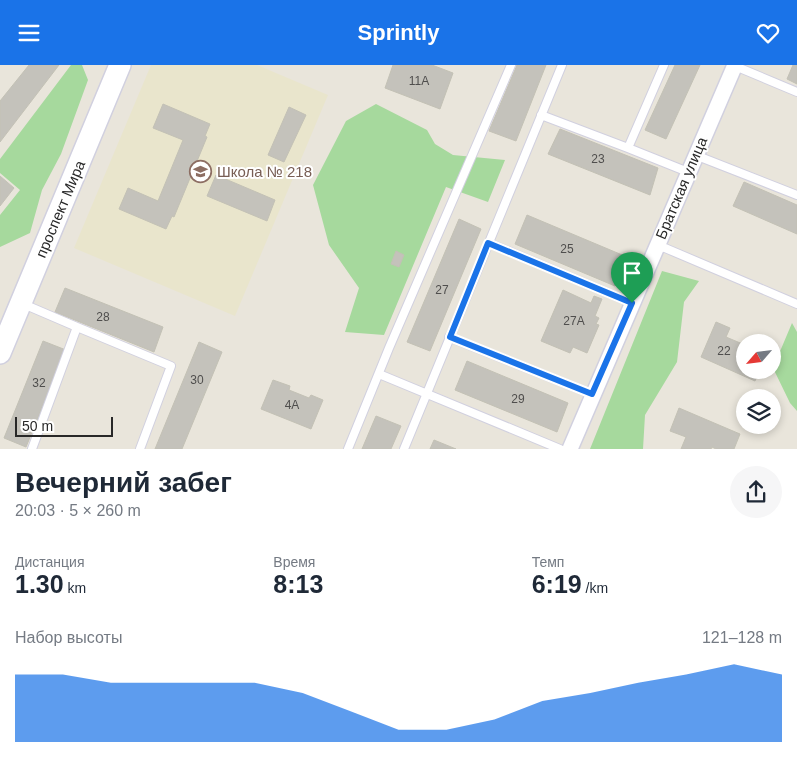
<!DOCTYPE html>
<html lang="ru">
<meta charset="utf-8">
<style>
:root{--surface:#fff;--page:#f6f6f7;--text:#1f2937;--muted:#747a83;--accent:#1a73e8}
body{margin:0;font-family:Helvetica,sans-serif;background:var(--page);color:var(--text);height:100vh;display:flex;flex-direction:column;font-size:19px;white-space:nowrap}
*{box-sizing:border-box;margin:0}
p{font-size:16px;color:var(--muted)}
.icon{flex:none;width:28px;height:28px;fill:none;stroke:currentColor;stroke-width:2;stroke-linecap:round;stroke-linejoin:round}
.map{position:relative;height:384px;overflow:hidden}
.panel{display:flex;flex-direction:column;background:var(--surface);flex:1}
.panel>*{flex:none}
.needle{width:32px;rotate:242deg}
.controls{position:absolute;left:736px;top:269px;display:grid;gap:10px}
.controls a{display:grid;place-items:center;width:45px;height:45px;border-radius:50%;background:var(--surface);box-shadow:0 2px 8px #0003;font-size:25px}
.scale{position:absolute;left:15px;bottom:12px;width:98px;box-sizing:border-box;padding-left:5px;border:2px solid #282828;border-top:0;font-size:14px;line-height:18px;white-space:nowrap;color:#282828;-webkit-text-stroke:4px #fff;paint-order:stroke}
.pin{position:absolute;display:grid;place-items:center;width:42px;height:42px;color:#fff;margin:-51px -21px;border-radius:50% 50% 50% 0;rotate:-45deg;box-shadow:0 0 5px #0007}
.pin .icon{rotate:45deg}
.round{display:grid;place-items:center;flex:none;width:52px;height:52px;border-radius:26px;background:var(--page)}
.summary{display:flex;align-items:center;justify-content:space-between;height:85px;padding:0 15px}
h1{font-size:28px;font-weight:700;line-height:38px}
.figures{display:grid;grid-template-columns:repeat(3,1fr);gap:8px;height:85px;padding:5px 15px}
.figures div{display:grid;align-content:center}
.figures b{font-size:25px;font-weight:700}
.figures small{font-size:14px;font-weight:400}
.figures p{font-size:14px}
.chart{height:140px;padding:10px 15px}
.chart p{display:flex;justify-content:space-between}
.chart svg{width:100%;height:90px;margin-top:5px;fill:var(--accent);opacity:.7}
header{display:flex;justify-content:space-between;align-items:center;height:65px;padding:0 15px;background:var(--accent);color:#fff;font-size:22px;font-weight:700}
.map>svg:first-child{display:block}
.education{fill:#e9e5cc}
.green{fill:#a6d99d}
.building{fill:#c4c2bb;stroke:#c3c1b5}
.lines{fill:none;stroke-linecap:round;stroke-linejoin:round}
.service-casing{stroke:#d1d0df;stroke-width:10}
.minor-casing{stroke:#d1d0df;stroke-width:18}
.secondary-casing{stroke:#d1d0df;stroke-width:24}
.service{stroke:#fff;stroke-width:8}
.minor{stroke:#fff;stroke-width:15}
.secondary{stroke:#fff;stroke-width:21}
.route-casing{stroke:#fff;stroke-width:10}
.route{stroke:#1a73e8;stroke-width:6}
.labels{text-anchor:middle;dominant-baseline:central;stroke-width:4;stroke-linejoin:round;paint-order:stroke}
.number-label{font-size:12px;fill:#4f4e4d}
.education-label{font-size:15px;fill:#785e54;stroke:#fff;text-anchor:start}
.street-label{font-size:15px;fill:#282828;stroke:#fff}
</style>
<header><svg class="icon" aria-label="menu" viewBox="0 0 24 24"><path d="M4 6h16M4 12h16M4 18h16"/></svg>Sprintly<svg class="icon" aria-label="heart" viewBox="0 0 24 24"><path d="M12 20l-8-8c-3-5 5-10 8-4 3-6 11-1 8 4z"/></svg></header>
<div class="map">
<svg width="797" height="384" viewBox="0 0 797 384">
<rect width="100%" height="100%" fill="#e9e5db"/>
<!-- education -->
<path class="education" d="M151 0H257L328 30 235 251 74 183Z"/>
<!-- green -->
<path class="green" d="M71 0H82L88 15 61 89 42 125 30 168 0 182V150L20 125 0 108V94Z
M376 39 427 65 435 79 453 90 505 95 488 137 446 122 384 270 345 267 359 223 329 180 313 120 346 56Z
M662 206 699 216 684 237 677 297 645 350 643 384H590Z
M792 258 797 267V346L790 338 773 303Z"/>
<!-- building -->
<path class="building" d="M29 0H59L0 77V36Z
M393 0H432L453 8 440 44 385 23Z
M517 0H546L516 76 489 66Z
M675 0H700L666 74 645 65Z
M793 0H797V19L787 14Z
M163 39 210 59 205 71 207 72 174 152 172 151 166 164 119 144 128 123 158 136 183 75 153 63Z
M289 42 306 50 284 97 268 90Z
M560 64 658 103 650 130 548 89Z
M216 110 275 135 267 156 207 131Z
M0 111 14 123 0 141Z
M744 117 797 140V169L733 141Z
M527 150 627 192 615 221 515 179Z
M459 154 481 164 430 286 407 277Z
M396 186 404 190 399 202 391 199Z
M65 223 163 262 154 287 55 247Z
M563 225 591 238 594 231 602 234 595 251 599 253 596 259 599 260 587 288 573 282 570 288 541 276Z
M716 257 730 263 726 272 745 280V305H760L755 316 701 292Z
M43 276 66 285 26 382 4 373Z
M199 277 222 287 182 384H155Z
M467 296 568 338 557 367 455 325Z
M273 315 290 321 289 325 309 333 311 330 323 335 311 364 261 344Z
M679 343 740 369 734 384H716L712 382 711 384H681L686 372 670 366Z
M376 351 401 361 391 384H362Z
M434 375 456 384H430Z"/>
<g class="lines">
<defs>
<path id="service" d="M664 0 628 83 688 107
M735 1 797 27
M541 50 628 83
M695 90 797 130
M489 178 632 238
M656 182 665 183 797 239
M21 238 77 262
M449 272 592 329
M379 309 560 384
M32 384 77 262 171 301 140 384
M348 384 389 283 511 0
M404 384 562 0"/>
<path id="minor" d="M570 384 735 0"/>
<path id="secondary" d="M0 288 120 0"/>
</defs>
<!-- service casing -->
<use href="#service" class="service-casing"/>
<!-- minor casing -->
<use href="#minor" class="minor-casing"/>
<!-- secondary casing -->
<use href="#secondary" class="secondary-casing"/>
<!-- service -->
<use href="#service" class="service"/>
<!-- minor -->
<use href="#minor" class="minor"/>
<!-- secondary -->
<use href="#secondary" class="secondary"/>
</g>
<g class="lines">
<defs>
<path id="route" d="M488 178 632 238 592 329 450 272Z"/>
</defs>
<!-- route casing -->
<use href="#route" class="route-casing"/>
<!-- route -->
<use href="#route" class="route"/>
</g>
<!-- icons -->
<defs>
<symbol id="school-ring" viewBox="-11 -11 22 22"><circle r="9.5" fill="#fff" stroke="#8d6e63" stroke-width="1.5"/><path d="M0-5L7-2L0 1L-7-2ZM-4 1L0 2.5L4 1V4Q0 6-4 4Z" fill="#8d6e63"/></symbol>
</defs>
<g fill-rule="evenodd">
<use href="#school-ring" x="188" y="94" width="25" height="25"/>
</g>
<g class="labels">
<!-- number labels -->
<g class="number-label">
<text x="419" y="16">11А</text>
<text x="598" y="94">23</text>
<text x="567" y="184">25</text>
<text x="442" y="225">27</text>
<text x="103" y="252">28</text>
<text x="574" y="256">27А</text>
<text x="724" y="286">22</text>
<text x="197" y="315">30</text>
<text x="39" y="318">32</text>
<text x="518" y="334">29</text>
<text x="292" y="340">4А</text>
</g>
<!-- education labels -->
<g class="education-label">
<text x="217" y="106">Школа № 218</text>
</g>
<!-- street labels -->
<g class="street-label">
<text transform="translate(681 123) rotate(-67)">Братская улица</text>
<text transform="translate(60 144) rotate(-67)">проспект Мира</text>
</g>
</g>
</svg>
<div class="controls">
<a><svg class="needle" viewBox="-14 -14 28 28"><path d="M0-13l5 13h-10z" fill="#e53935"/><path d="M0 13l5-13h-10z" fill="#747a83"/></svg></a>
<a><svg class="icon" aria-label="layers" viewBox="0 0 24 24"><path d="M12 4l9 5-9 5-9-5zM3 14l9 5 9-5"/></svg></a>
</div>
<div class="scale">50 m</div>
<div class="pin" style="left:632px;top:238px;background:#1e9e55"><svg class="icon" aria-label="arrive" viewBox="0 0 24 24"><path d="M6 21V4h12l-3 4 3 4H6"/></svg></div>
</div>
<section class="panel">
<div class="summary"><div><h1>Вечерний забег</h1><p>20:03 · 5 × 260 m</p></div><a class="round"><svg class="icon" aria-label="share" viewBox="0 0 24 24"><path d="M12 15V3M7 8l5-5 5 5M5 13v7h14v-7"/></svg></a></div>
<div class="figures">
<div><p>Дистанция</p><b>1.30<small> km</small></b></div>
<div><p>Время</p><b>8:13</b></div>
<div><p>Темп</p><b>6:19<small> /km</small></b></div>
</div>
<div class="chart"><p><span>Набор высоты</span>121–128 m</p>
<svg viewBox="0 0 160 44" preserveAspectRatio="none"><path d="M0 44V11L10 11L20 15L30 15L40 15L50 15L60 20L70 29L80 38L90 38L100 33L110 24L120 20L130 15L140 11L150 6L160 11V44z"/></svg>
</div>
</section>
